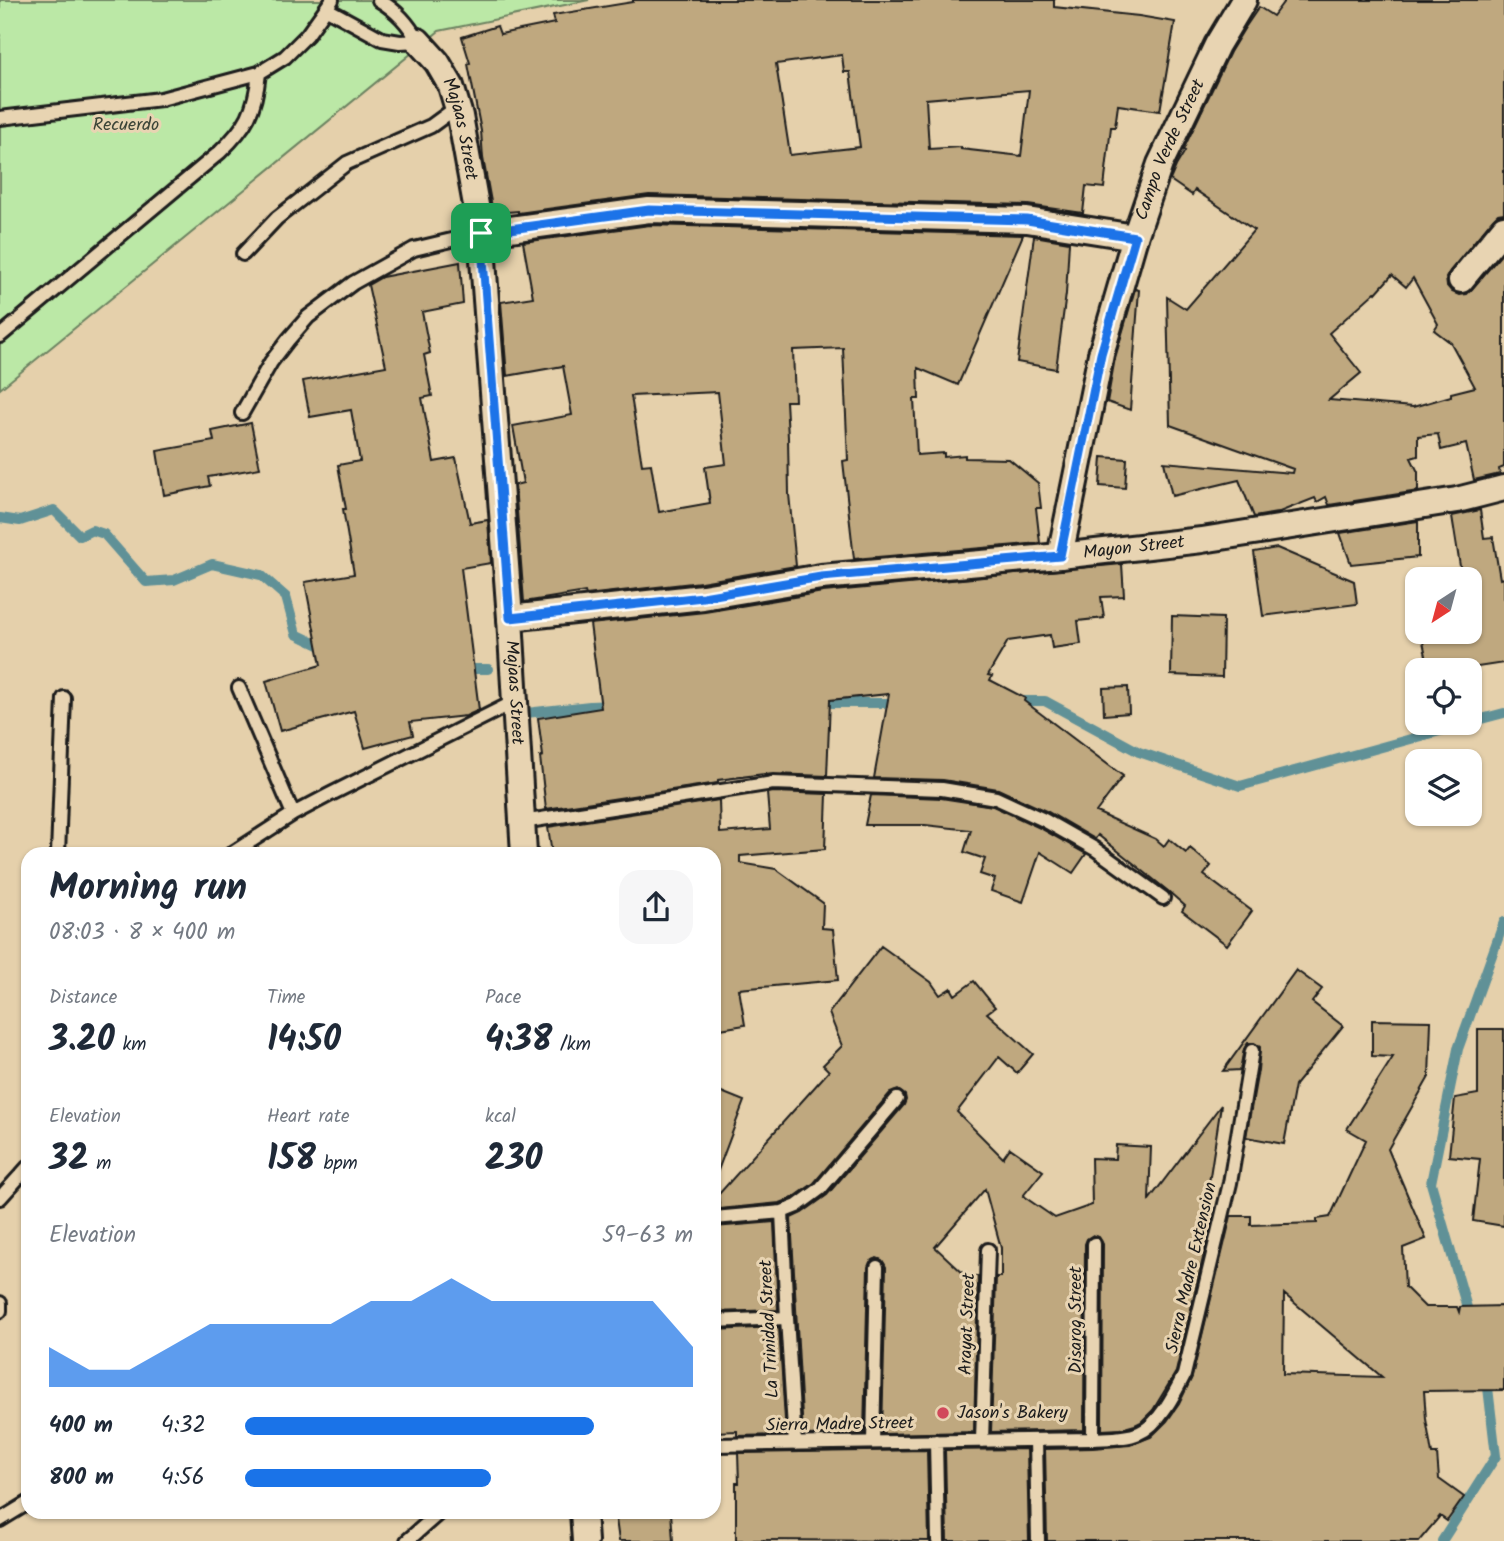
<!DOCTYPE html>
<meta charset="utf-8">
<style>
:root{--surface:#fff;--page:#f6f6f7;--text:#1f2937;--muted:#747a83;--accent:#1a73e8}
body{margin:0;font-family:Kalam,sans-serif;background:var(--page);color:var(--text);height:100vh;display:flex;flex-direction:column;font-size:26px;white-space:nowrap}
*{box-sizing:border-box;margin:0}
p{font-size:23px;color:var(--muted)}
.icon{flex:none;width:38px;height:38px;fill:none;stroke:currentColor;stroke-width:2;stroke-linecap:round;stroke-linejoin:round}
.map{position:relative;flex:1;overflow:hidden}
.panel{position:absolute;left:21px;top:847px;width:700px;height:672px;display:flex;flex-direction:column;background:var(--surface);border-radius:21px;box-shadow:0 2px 5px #0004}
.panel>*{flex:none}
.needle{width:46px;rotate:216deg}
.buttons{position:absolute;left:1405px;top:567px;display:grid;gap:14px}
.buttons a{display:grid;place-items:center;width:77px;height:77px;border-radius:14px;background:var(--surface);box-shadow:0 2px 5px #0004;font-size:35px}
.pin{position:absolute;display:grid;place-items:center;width:60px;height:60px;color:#fff;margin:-30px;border-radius:14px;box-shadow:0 4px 10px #0006}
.round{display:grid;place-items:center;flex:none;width:74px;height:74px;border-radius:21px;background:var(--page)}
.summary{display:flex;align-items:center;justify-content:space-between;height:119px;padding:0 28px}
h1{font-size:38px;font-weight:700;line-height:52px}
.stats{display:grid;grid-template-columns:repeat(3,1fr);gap:10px;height:119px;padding:7px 28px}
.stats div{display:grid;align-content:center}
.stats b{font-size:35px;font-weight:700}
.stats small{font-size:19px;font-weight:400}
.stats p{font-size:19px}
.chart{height:196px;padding:14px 28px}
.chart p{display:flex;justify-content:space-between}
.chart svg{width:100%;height:126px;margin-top:7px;fill:var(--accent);opacity:.7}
ul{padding:0 28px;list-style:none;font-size:23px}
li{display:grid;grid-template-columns:112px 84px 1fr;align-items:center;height:52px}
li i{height:18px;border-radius:9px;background:var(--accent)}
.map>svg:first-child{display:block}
.green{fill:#bbe8a6;stroke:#6c8261;stroke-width:2}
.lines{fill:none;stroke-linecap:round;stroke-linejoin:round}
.stream{stroke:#619197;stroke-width:10}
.building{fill:#bfa87f;stroke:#1c1c1c;stroke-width:2;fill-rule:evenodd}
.lane-casing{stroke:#1c1c1c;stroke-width:18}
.street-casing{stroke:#1c1c1c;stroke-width:30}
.lane{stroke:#e8d4b2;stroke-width:12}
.street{stroke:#e8d4b2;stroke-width:24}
.route-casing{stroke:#fff;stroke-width:14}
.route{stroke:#1a73e8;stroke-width:9}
.poi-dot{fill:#d1495b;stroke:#e8d4b2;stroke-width:2.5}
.labels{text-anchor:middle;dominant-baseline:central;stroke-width:6;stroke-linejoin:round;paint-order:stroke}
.park-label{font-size:18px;fill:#3c4538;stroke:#e8d4b2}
.street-label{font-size:18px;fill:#1c1c1c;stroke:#e8d4b2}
.poi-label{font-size:18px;fill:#1c1c1c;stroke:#e8d4b2;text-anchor:start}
</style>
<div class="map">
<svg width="1504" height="1541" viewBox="0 0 1504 1541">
<rect width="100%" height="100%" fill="#e5d0ab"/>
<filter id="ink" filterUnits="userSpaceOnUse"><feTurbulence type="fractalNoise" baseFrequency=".0143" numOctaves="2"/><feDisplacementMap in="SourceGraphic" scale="14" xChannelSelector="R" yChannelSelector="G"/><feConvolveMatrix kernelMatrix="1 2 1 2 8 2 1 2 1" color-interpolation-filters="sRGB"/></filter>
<g filter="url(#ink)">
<!-- green -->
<path class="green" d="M0 0H589L439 31 0 389Z"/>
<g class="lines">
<!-- stream -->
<path class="stream" d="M0 518 20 521 54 510 80 536 92 530 104 534 146 582 174 580 212 564 261 575 286 597 296 634 327 649
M461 669H488
M1014 701H1045L1139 752 1240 786 1469 723
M818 703H901
M517 714 590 706 614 705
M1470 722 1504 713
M1470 1318 1431 1183 1458 1049 1504 922
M1442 1541 1496 1456 1487 1379"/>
</g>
<!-- building -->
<path class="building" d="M633 0H1054V7L1139 16 1175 22 1160 111 1118 105 1115 127H1111L1104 188 1086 186 1083 213 1028 205 649 195 518 213V211L493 213 483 158 481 131 468 64 470 63 462 37 497 26 500 34 555 23 553 15 633 2ZM842 55 844 72H850L860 147 790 155 776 64ZM1029 90 1021 156 961 149V147L929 149 926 99Z
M1285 0H1504V213L1498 214 1493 219 1450 271 1446 278 1447 286 1452 292 1459 295 1467 294 1472 289 1504 251V467L1499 469 1500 474 1474 480 1466 444 1441 450 1438 434 1418 436V456L1411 458 1418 472V491L1329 505 1326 497 1317 502 1315 498 1277 513 1254 517 1239 480 1172 496 1164 462 1292 473 1293 469 1170 425 1167 297 1186 309 1254 230 1195 190 1192 195 1170 180 1176 166 1185 151 1183 150 1230 52 1244 29 1259 7 1273 16ZM1392 275 1406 287 1413 278 1438 324 1434 330 1451 343 1475 387 1451 393V396L1413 407 1329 400 1361 373 1329 333 1375 292 1376 293Z
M650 225 1023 235 958 385 918 368 919 399H914L917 455 944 453V457L965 455V458L1009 459 1038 483 1041 508H1036L1040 543 854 559 843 461 848 460 843 348 793 350 795 401H786L788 437 789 494 796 566 701 582 586 595 585 592 524 602 515 485 523 483 513 426 572 415 563 366 507 376 501 302 533 297 523 242ZM718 392 726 464 705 467 710 503 659 512 651 464 642 465 631 396Z
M1034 236 1069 242 1066 294 1056 369 1017 362Z
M460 262 463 304 422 312 430 353 424 355 432 396 422 398 434 462 456 458 470 523 488 520 491 563 461 568 479 710 466 716 410 722 413 735 365 748 354 711 280 731 266 681 321 665 305 582 354 574 343 509H346L338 465 360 461 351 410 310 417 303 381 386 366 368 285 382 277Z
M1135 289 1139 290 1130 410 1107 402 1115 358Z
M251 423 260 468 208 477 210 486 164 495 157 451 214 441 212 431Z
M1102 457 1127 459 1125 488 1100 486Z
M1480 510 1484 538 1493 537 1500 579 1504 578V663L1458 670H1429L1421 632H1470V579H1462L1452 516Z
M1418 521V557L1351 564 1340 533Z
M1277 548 1354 581 1357 604 1263 616 1254 552Z
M1122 564 1124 596 1101 597 1104 618 1078 621 1081 644 1052 648 1050 635 1008 641 988 675 992 676 990 680 1025 698 1024 701 1123 776 1096 812 1156 839 1164 846 1169 839 1186 853 1190 848 1211 866 1204 875 1252 911 1227 945 1182 911 1185 906 1168 891 1098 835 1095 839 1048 812 998 789 943 780 874 778 889 694 830 700 827 776 773 774 765 775V774L718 780V783L546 809 540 757 543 756 538 718 601 708 590 624 705 612 823 592Z
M1172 616 1223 618 1222 677 1171 675Z
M1128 687 1129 713 1104 715 1103 688Z
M774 792 827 794 825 849 740 856V863L776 869 823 903 822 928 833 929 838 980 739 989 745 1025 714 1030V854H552L548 827 719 800 720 833 770 829 767 793Z
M871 795 941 798 993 806 1040 828 1086 854 1073 873 1040 852 1023 902 991 891 995 879 980 874 985 859 964 852 971 830 925 825H865Z
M881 946 931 982 940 995 951 988 955 995 974 981 995 1007 987 1013 1033 1054 1017 1073 999 1057 957 1112 1003 1158 1010 1148 1043 1171 1023 1196 1055 1218 1092 1205 1091 1158 1115 1159 1116 1145 1151 1147 1149 1200 1221 1105 1204 1215 1213 1216 1176 1372 1153 1410 1141 1422 1135 1425 1121 1429 1102 1430 1103 1244 1099 1237 1093 1235 1087 1239 1085 1244 1084 1430 991 1432 996 1277H1001V1248L985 1189 935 1247 966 1276H978L974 1432 882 1434 886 1267 882 1260 877 1258 870 1262 868 1267 864 1434 803 1435 791 1218 802 1213 827 1195 904 1105 906 1100 905 1095 898 1090 890 1093 814 1183 793 1198 780 1203 720 1209 718 1195 829 1071 823 1065 842 1046 829 1013Z
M1296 970 1322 989 1312 1002 1343 1026 1295 1085 1284 1144 1246 1137 1258 1070 1260 1047 1254 1043H1248L1244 1049 1240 1070 1223 1071Z
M1372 1020 1431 1021 1429 1077 1388 1149 1426 1239 1403 1248 1405 1287 1425 1307H1457L1459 1312 1460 1307 1504 1306V1390L1424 1391 1426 1419 1432 1454H1437L1439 1479 1464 1497 1447 1521 1440 1516 1419 1541H1047L1045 1449 1093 1448 1130 1445 1151 1437 1167 1421 1179 1404 1192 1377 1231 1216H1251V1225L1317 1223V1219L1330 1217 1366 1140 1347 1129 1393 1057 1372 1056ZM1284 1294 1382 1377 1283 1374Z
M1478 1029H1504V1226L1473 1221 1480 1159 1449 1156 1455 1098 1478 1094Z
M714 1089 744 1101 717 1173H714Z
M774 1222 778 1310 714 1312V1227Z
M779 1327 786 1435 737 1436V1431L714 1432V1330Z
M1027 1449 1029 1541H947L945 1450Z
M927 1450 929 1541 736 1540V1483H739L738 1453Z
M615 1512H671L673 1541H619Z"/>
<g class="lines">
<defs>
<path id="lane" d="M327 9 382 39 400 42 418 41C408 23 397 11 379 0
M0 118 161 99 259 73 285 57 307 35 332 0
M243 254 277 218 347 163 431 126 457 107
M0 336 220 152C247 126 255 111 259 73
M242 413 271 362 288 340 308 317 353 283 414 249 481 233
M239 688 293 814
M522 822 773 783 942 789 996 798 1044 820 1095 849 1163 898
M58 854 64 698
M231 854 293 814 329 795 514 702
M0 1198 28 1167
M782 1212 787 1318 795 1444
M714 1218 782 1212 797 1206 820 1189 897 1099
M0 1303V1311
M714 1321 787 1318
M1093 1439 1094 1244
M1036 1440 1038 1541
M936 1441 938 1541
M982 1441 988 1250
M873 1442 877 1267
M714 1445 1093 1439C1108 1438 1125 1439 1139 1433 1159 1425 1175 1393 1184 1375L1230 1183 1252 1051
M0 1520 28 1503
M407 1541 440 1512"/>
<g id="street">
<path id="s1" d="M418 41 437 62 451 86 460 116 481 233 510 618 524 854"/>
<path d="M481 233 649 210 1027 220 1135 237"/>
<path d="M1461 280 1504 228"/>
<path id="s2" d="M1060 556 1101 354 1135 237 1160 164 1217 45 1244 0"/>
<path id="s3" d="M510 618 703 597 821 577 1060 556 1202 540 1457 500 1504 488"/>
<path d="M583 1512 585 1541"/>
</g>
</defs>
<!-- lane casing -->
<use href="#lane" class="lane-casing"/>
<!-- street casing -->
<use href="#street" class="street-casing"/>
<!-- lane -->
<use href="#lane" class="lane"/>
<!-- street -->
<use href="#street" class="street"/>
</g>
</g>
<g class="lines" filter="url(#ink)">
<defs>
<path id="route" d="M649 210 1027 220 1135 237 1101 354 1060 556 821 577 703 597 510 618 481 233Z"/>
</defs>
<!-- route casing -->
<use href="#route" class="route-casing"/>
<!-- route -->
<use href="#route" class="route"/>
</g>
<!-- markers -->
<circle class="poi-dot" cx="943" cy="1413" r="7"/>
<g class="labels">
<!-- park labels -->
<g class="park-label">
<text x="126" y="125">Recuerdo</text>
</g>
<!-- street labels -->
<g class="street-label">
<text stroke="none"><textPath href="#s1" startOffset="100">Majaas Street</textPath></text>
<text stroke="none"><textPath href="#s2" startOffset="422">Campo Verde Street</textPath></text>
<text stroke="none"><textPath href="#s3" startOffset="628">Mayon Street</textPath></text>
<text stroke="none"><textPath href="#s1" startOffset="667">Majaas Street</textPath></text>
<text transform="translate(1192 1268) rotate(-77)">Sierra Madre Extension</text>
<text transform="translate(1076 1320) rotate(-90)">Disarog Street</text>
<text transform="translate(968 1324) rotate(-88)">Arayat Street</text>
<text transform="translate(770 1329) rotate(-93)">La Trinidad Street</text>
<text transform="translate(840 1425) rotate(-1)">Sierra Madre Street</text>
</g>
<!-- poi labels -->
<g class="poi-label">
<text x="957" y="1413">Jason's Bakery</text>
</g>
</g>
</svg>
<div class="buttons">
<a><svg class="needle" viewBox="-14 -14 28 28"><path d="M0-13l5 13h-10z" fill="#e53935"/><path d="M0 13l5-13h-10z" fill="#747a83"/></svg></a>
<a><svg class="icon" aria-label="locate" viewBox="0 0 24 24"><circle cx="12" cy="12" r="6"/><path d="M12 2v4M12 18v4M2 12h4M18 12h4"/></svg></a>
<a><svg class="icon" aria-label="layers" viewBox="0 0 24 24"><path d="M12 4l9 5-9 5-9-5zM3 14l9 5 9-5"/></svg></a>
</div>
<div class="pin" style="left:481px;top:233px;background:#1e9e55"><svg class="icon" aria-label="arrive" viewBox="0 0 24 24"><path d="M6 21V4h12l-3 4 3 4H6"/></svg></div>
<section class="panel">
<div class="summary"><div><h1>Morning run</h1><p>08:03 · 8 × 400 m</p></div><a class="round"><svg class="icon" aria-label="share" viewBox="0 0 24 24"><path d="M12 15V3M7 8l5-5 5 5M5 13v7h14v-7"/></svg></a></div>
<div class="stats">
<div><p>Distance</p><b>3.20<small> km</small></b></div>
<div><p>Time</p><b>14:50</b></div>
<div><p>Pace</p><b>4:38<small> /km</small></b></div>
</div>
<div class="stats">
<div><p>Elevation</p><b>32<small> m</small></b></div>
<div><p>Heart rate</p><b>158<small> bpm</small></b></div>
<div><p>kcal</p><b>230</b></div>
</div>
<div class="chart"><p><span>Elevation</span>59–63 m</p>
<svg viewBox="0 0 160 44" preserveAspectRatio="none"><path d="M0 44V30L10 38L20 38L30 30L40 22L50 22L60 22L70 22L80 14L90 14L100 6L110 14L120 14L130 14L140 14L150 14L160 30V44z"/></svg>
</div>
<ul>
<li><b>400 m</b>4:32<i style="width:78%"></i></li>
<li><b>800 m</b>4:56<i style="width:55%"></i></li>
</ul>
</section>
</div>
